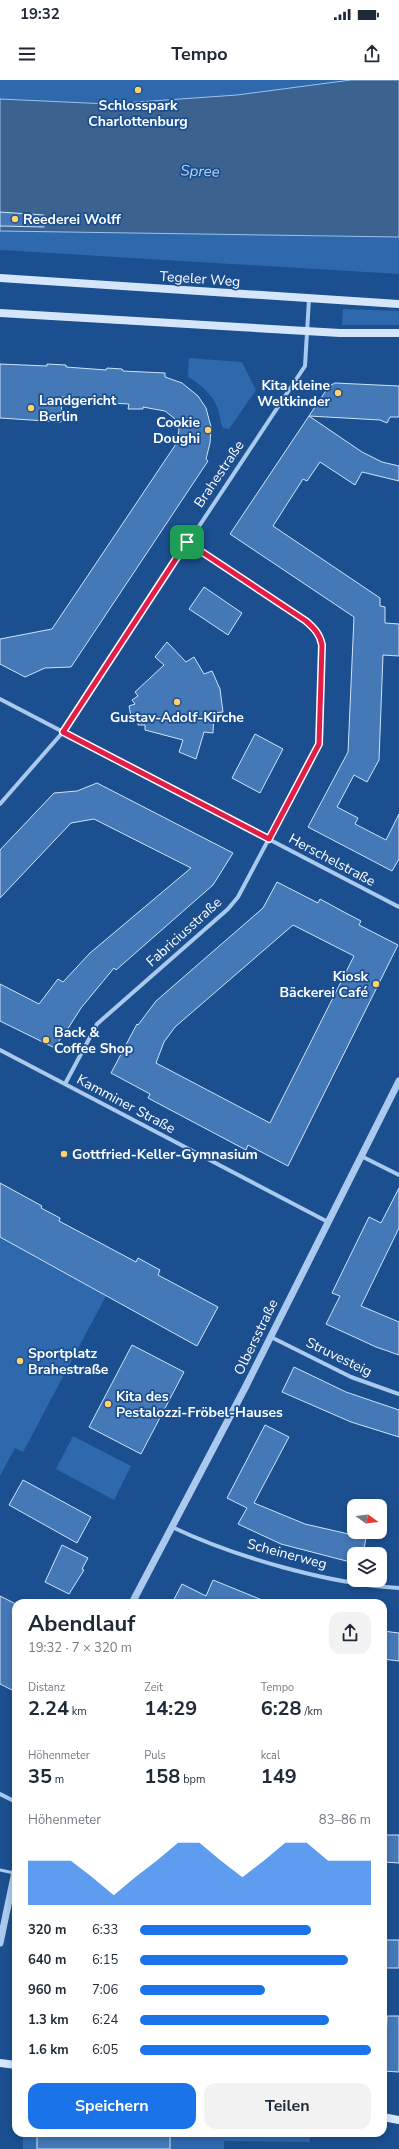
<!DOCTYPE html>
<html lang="de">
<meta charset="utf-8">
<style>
:root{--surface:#fff;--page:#f2f2f3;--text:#1f2937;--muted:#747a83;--accent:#1a73e8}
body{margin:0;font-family:"Nunito Sans",sans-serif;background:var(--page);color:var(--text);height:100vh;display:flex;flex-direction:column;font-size:15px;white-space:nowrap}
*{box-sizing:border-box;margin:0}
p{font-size:13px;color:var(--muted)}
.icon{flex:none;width:22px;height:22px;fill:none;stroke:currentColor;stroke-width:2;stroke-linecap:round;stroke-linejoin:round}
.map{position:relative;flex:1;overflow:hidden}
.sheet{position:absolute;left:12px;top:1519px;width:375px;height:538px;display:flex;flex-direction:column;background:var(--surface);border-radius:12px;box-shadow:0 2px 6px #0003}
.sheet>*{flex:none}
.needle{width:26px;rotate:104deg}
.buttons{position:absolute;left:347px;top:1419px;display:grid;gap:8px}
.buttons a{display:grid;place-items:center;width:40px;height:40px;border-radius:8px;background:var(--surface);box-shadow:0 2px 6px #0003;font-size:20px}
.pin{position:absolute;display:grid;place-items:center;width:34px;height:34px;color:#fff;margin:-17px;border-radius:8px;box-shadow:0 2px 6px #0006}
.round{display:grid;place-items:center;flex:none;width:42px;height:42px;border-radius:12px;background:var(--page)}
.summary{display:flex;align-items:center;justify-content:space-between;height:68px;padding:0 16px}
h1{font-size:22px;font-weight:700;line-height:30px}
.figures{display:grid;grid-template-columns:repeat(3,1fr);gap:6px;height:68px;padding:4px 16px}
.figures div{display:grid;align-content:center}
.figures b{font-size:20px;font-weight:700}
.figures small{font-size:11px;font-weight:400}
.figures p{font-size:11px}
.chart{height:112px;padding:8px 16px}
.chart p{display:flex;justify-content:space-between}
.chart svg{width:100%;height:72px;margin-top:4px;fill:var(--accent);opacity:.7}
.cta{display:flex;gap:8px;margin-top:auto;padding:8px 16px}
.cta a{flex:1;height:46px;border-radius:12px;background:var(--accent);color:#fff;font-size:16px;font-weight:700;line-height:46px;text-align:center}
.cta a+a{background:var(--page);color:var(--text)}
ul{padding:0 16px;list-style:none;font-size:13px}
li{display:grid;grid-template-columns:64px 48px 1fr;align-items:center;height:30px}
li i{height:10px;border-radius:5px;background:var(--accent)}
.status{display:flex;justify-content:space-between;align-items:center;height:28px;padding:0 20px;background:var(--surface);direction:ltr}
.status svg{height:11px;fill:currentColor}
header{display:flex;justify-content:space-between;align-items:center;height:52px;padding:0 16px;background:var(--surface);font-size:18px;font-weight:700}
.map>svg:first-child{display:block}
.green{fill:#2e69ad}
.water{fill:#3c6290;stroke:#9cc4f0}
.building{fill:#4478b7;stroke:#cfe3fa;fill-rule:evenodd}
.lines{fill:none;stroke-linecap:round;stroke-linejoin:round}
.service{stroke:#a9c9ee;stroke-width:3}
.minor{stroke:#a9c9ee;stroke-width:4}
.tertiary{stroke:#a9c9ee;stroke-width:7}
.secondary{stroke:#d6e6fa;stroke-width:8}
.route-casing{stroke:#fff;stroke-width:8}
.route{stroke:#e11d48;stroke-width:5}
.poi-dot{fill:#ffd166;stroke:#1b4f8f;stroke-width:1.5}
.labels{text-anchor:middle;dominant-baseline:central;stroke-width:3.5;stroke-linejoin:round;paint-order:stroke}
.poi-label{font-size:14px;font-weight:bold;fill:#fff;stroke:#1b4f8f;text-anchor:start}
.street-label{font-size:14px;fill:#fff;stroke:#1b4f8f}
.water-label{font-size:15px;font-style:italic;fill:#b5d3f5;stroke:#1b4f8f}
</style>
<div class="status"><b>19:32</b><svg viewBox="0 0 49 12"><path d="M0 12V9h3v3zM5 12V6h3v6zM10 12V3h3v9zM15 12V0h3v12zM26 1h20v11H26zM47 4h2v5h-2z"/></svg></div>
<header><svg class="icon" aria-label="menu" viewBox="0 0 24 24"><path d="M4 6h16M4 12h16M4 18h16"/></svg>Tempo<svg class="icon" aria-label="share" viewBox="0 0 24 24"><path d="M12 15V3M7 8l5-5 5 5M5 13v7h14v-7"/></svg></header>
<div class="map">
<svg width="399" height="2069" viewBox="0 0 399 2069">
<rect width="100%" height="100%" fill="#1b4f8f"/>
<!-- green -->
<path class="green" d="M0 0H351L237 15 109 24 0 19Z
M0 151 399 157V194L0 170Z
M343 229 399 231V245H342Z
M189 278 242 282 256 310 229 349 223 348C220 342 220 335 218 329 212 314 202 305 188 297Z
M0 1157 106 1216 23 1372 15 1368 0 1396Z
M73 1356 131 1386 114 1420 56 1389Z
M23 2053H37V2069H23Z
M170 2053H310V2062L224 2061V2069H170Z"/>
<!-- water -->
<path class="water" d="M351 0H399V157L0 151V19L109 24 237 15Z"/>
<!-- building -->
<path class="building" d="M0 132 44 135V147L0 146Z
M0 284 47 286V284L66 285V287L106 290 107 288 122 289 123 291 165 293V297L182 303 198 316 206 328 211 347 210 363 206 379 208 381 71 587 45 588 25 597 0 584V559L52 549 176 364 179 350 174 338 165 331 143 327V329H128L129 324 89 322V318L62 317 61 342 0 338Z
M335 303 399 306V337H390L387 343 380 340 309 336 362 372 382 382 399 386V401L362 392 355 405 320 382 307 401 303 399 273 446 380 518V526L385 527V543L399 544V576L383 575 379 680 367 702 354 695 337 727 358 738 355 744 386 760 399 734V779L392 791 308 747 348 672 354 537 230 454 329 306Z
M204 507 242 533 228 555 189 529Z
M167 562 186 582 194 577 204 594 212 591 220 609 223 632 214 633 213 653 204 652 196 679 179 672 183 660 145 650V645H138V640L132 641 129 626 135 624 132 620 138 616 135 612 164 585 155 577Z
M255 654 283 669 260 713 232 698Z
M97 703 233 773 213 805 116 890 114 888 81 928 67 950 66 949 55 968 0 941V904L39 924 58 899 63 902 90 873 191 788 94 739 71 743 0 818V770L54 713 77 711Z
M277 802 318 823 320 819 342 831 361 841 359 845 398 865 288 1086 248 1065 246 1070 148 1018 150 1014 111 993 137 944 138 945 156 921 263 828ZM293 845 354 876 270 1043 156 983 164 962 175 947Z
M0 1103 42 1126 41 1128 60 1138 59 1141 136 1182 138 1178 160 1190 158 1195 218 1227 197 1266 0 1157Z
M399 1108V1148L361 1226 399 1242V1275L376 1267 326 1244 340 1216 332 1213 369 1137 381 1143Z
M132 1265 184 1292 141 1374 89 1347Z
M294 1287 346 1312 399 1330V1357L351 1342 282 1312Z
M265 1345 289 1357 254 1423 305 1444 366 1458 363 1474H354V1483L281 1464 238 1444 247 1428 227 1418Z
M23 1400 91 1437 77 1463 9 1425Z
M62 1465 88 1478 82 1489 84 1490 69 1514 45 1502Z
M213 1500 267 1522V1523H172L182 1504 206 1516Z
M0 1516 16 1524V1612L0 1604Z
M383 1551 399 1553V1581L383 1579Z
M383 1755H399V1783L383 1782Z
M383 1860H399V1888H383Z
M387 1936H399V1992L383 1991V1963H386Z
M37 2053H170V2069H37Z"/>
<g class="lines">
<!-- service -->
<path class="service" d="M0 1790 14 1793"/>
<!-- minor -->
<path class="minor" d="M0 619 399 827
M0 724 63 652 305 286 309 219
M0 970 328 1142
M65 1004 97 944 228 829 238 817 319 664 322 565 317 551 306 541 187 462
M361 1076 399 1095
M271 1257 351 1297 399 1314
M172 1447C235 1477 329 1504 399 1508
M0 1714 16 1722"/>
<!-- tertiary -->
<path class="tertiary" d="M132 1523 246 1306 399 1001
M0 1863 16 1787"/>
<!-- secondary -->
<path class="secondary" d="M0 198 399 224
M0 233 340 253H399
M0 1983 16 1985
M383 2037 399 2040"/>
</g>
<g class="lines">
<defs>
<path id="route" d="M187 462 306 541C314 548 320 554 322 565L319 664 269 759 63 652Z"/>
</defs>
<!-- route casing -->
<use href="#route" class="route-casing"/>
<!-- route -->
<use href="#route" class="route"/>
</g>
<!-- markers -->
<g class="poi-dot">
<circle cx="138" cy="10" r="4"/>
<circle cx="15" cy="139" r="4"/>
<circle cx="338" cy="313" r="4"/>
<circle cx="31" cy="328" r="4"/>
<circle cx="208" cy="350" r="4"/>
<circle cx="177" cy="622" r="4"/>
<circle cx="376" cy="904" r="4"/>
<circle cx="46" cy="960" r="4"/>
<circle cx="64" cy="1074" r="4"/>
<circle cx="20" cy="1281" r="4"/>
<circle cx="108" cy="1324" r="4"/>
</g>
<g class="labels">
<!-- poi labels -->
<g class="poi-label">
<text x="138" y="25" text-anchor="middle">Schlosspark<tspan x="138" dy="16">Charlottenburg</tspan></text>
<text x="23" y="139">Reederei Wolff</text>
<text x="330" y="305" text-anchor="end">Kita kleine<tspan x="330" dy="16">Weltkinder</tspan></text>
<text x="39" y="320">Landgericht<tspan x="39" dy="16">Berlin</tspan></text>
<text x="200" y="342" text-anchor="end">Cookie<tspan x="200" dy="16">Doughi</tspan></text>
<text x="177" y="637" text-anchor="middle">Gustav-Adolf-Kirche</text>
<text x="368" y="896" text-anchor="end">Kiosk<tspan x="368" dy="16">Bäckerei Café</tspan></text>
<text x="54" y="952">Back &amp;<tspan x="54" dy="16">Coffee Shop</tspan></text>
<text x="72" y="1074">Gottfried-Keller-Gymnasium</text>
<text x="28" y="1273">Sportplatz<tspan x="28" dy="16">Brahestraße</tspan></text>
<text x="116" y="1316">Kita des<tspan x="116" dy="16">Pestalozzi-Fröbel-Hauses</tspan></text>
</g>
<!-- street labels -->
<g class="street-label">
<text transform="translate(200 199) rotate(4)">Tegeler Weg</text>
<text transform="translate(219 394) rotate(-56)">Brahestraße</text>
<text transform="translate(332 780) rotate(28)">Herschelstraße</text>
<text transform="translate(184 852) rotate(-42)">Fabriciusstraße</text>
<text transform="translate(126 1024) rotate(28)">Kamminer Straße</text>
<text transform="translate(256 1257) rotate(-64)">Olbersstraße</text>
<text transform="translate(339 1277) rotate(26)">Struvesteig</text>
<text transform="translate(287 1474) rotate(15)">Scheinerweg</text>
</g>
<!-- water labels -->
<g class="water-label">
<text transform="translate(200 91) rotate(2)">Spree</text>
</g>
</g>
</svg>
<div class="buttons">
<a><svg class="needle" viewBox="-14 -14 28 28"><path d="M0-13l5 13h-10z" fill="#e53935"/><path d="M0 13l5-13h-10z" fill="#747a83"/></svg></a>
<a><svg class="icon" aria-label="layers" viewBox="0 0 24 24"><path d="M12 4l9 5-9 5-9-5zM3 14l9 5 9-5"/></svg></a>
</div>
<div class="pin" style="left:187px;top:462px;background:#1e9e55"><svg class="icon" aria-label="arrive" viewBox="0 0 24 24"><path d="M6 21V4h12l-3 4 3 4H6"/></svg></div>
<section class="sheet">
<div class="summary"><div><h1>Abendlauf</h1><p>19:32 · 7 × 320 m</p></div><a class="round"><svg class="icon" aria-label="share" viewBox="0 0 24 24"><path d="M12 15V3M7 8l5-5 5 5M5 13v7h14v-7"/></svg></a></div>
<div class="figures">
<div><p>Distanz</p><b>2.24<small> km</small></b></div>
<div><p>Zeit</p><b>14:29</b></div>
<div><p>Tempo</p><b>6:28<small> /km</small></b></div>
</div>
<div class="figures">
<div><p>Höhenmeter</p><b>35<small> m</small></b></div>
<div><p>Puls</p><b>158<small> bpm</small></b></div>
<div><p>kcal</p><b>149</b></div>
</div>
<div class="chart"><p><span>Höhenmeter</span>83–86 m</p>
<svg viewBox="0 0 160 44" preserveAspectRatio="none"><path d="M0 44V17L10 17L20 17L30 27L40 38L50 27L60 17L70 6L80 6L90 17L100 27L110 17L120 6L130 6L140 17L150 17L160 17V44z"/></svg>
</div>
<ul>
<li><b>320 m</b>6:33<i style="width:74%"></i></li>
<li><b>640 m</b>6:15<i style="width:90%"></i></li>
<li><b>960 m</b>7:06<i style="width:54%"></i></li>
<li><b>1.3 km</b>6:24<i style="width:82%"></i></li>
<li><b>1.6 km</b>6:05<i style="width:100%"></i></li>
</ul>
<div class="cta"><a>Speichern</a><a>Teilen</a></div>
</section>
</div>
